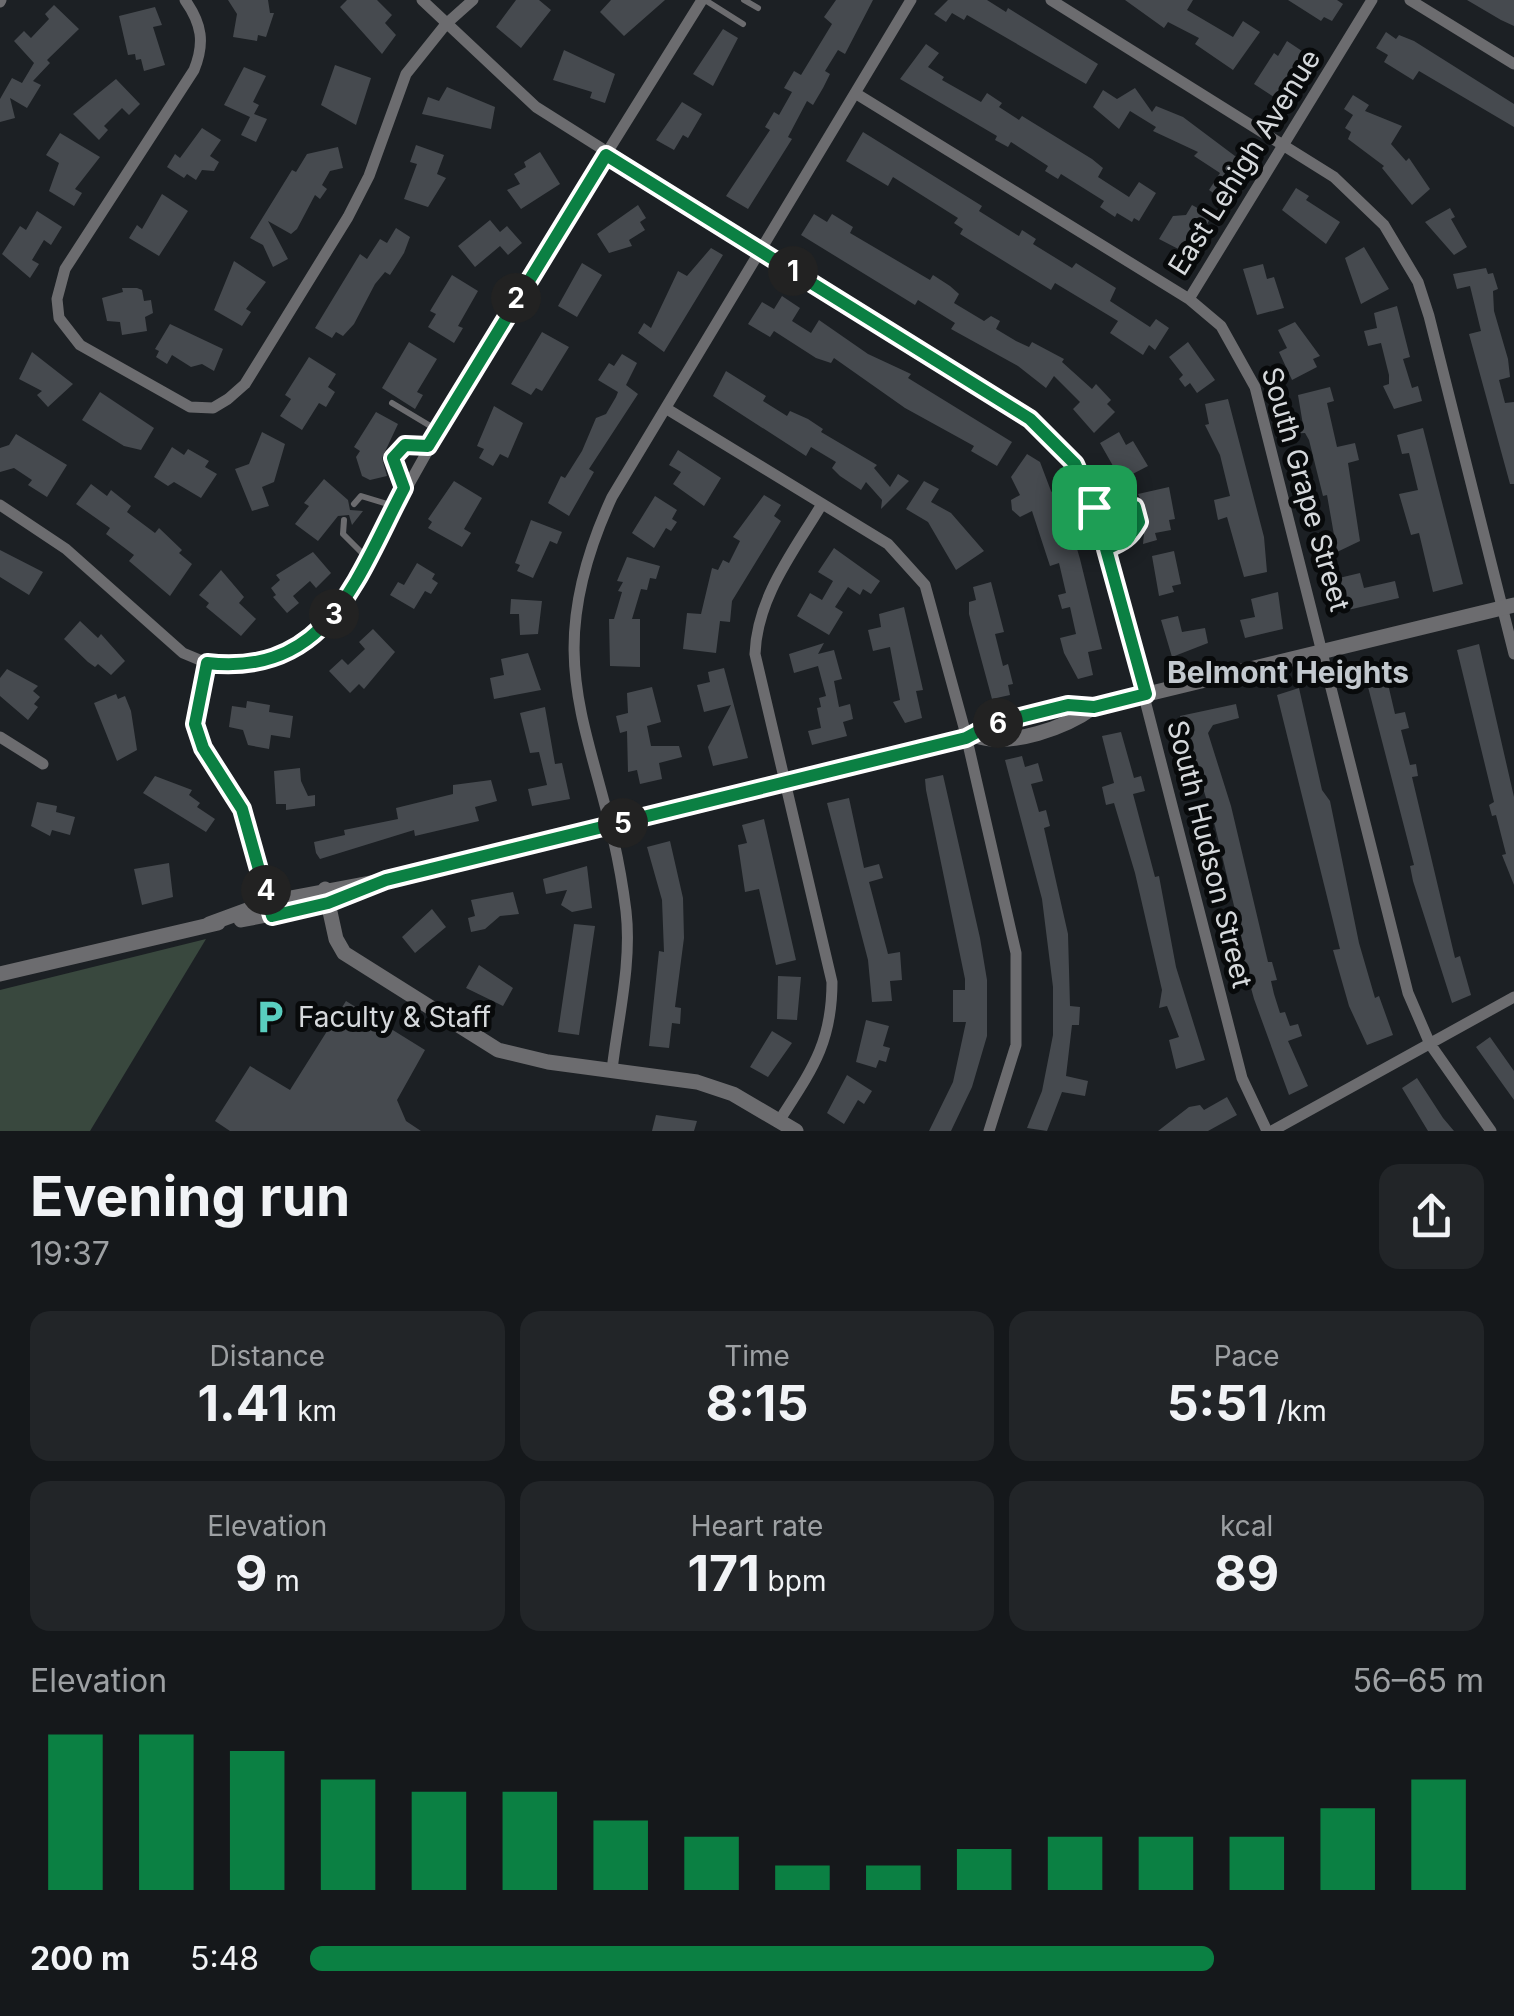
<!DOCTYPE html>
<meta charset="utf-8">
<style>
:root{--surface:#15181b;--page:#222528;--text:#f1f3f6;--muted:#9da0a3;--accent:#0b8043}
body{margin:0;font-family:Inter,sans-serif;background:var(--page);color:var(--text);height:100vh;display:flex;flex-direction:column;font-size:38px;white-space:nowrap}
*{box-sizing:border-box;margin:0}
p{font-size:32px;color:var(--muted)}
.icon{flex:none;width:55px;height:55px;fill:none;stroke:currentColor;stroke-width:2;stroke-linecap:round;stroke-linejoin:round}
.map{position:relative;height:1131px;overflow:hidden}
.details{display:flex;flex-direction:column;background:var(--surface);flex:1}
.details>*{flex:none}
.pin{position:absolute;display:grid;place-items:center;width:85px;height:85px;color:#fff;margin:-42px;border-radius:20px;box-shadow:0 5px 15px #0006}
.km{position:absolute;width:50px;height:50px;margin:-25px;border-radius:50%;background:#222;color:#fff;font-size:28px;line-height:50px;text-align:center}
.round{display:grid;place-items:center;flex:none;width:105px;height:105px;border-radius:20px;background:var(--page)}
.head{display:flex;align-items:center;justify-content:space-between;height:170px;padding:0 30px}
h1{font-size:55px;font-weight:700;line-height:75px}
.metrics{display:grid;grid-template-columns:repeat(3,1fr);gap:15px;height:170px;padding:10px 30px}
.metrics div{display:grid;align-content:center;border-radius:20px;background:var(--page);text-align:center}
.metrics b{font-size:50px;font-weight:700}
.metrics small{font-size:28px;font-weight:400}
.metrics p{font-size:28px}
.chart{height:280px;padding:20px 30px}
.chart p{display:flex;justify-content:space-between}
.chart svg{width:100%;height:180px;margin-top:10px;stroke:var(--accent);stroke-width:6}
ul{padding:0 30px;list-style:none;font-size:32px}
li{display:grid;grid-template-columns:160px 120px 1fr;align-items:center;height:75px}
li i{height:25px;border-radius:12px;background:var(--accent)}
.map>svg:first-child{display:block}
.green{fill:#39483e}
.building{fill:#464a4f}
.lines{fill:none;stroke-linecap:round;stroke-linejoin:round}
.service{stroke:#6c6c6f;stroke-width:6}
.minor{stroke:#6c6c6f;stroke-width:11}
.tertiary{stroke:#6c6c6f;stroke-width:15}
.route-casing{stroke:#fff;stroke-width:20}
.route{stroke:#0b8043;stroke-width:12}
.labels{text-anchor:middle;dominant-baseline:central;stroke-width:10;stroke-linejoin:round;paint-order:stroke}
.street-label{font-size:28px;fill:#d6d9dc;stroke:#080a0b}
.poi-label{font-size:28px;fill:#d6d9dc;stroke:#080a0b;text-anchor:start}
.neighbourhood-label{font-size:30px;font-weight:bold;fill:#c2c8ce;stroke:#080a0b}
</style>
<div class="map">
<svg width="1514" height="1131" viewBox="0 0 1514 1131">
<rect width="100%" height="100%" fill="#1c2024"/>
<!-- green -->
<path class="green" d="M206 939 90 1131H0V990Z"/>
<!-- building -->
<path class="building" d="M228 0H268L270 13H274L266 37 258 35 257 41 233 37 237 14Z
M347 0H377L392 15 385 23 396 35 382 54 340 7Z
M516 0H539L551 10 521 48 496 27Z
M611 0H665L624 36 600 12Z
M836 0H873L845 54 838 50 825 71 830 74 823 88 813 105 807 101 788 137 792 139 748 209 726 196 770 130 765 127 774 112 779 115 792 92 784 88 794 71 801 75 832 24 824 17Z
M948 0H987L1006 12 1008 8 1098 64 1086 84 967 15 964 20 952 13 946 22 934 14Z
M1125 0H1193L1187 10 1233 37 1243 21 1260 32 1233 70 1195 44 1199 38 1168 22 1164 28Z
M1288 0H1337L1343 4 1332 21 1324 17 1321 21Z
M1467 0H1514V26L1501 20Z
M54 5 79 29 47 60 50 63 33 81 41 85 27 108 10 98 15 118 0 122V99L12 78 22 83 34 63 14 41 24 31 31 38 49 19 45 14Z
M155 7 162 25 153 27 165 65 144 71 141 59 136 60 135 54 128 55 119 16Z
M723 29 738 38 713 86 693 74Z
M1386 32 1396 39 1399 35 1414 41 1514 104V127L1419 71 1413 80 1384 62 1388 55 1376 48Z
M1287 41 1305 53 1274 97 1254 84 1274 53 1278 56Z
M926 44 939 53 928 67 944 77 942 80 981 102 987 93 1002 103 999 107 1019 120 1022 116 1092 159 1103 168 1098 177 1129 197 1139 182 1156 193 1139 221 1134 218 1132 222 1117 213 1115 217 1100 207 1104 201 1061 174 1058 179 1045 171 1048 166 1011 142 1008 147 995 140 997 136 900 79Z
M564 50 615 74 605 103 590 98 592 92 553 80Z
M335 65 371 78 356 125 321 105Z
M244 67 266 76 253 102 259 105 254 114 267 119 256 142 241 135 250 117 224 105Z
M116 79 140 104 129 115 122 108 104 126 108 130 99 140 73 114Z
M447 87 495 107 491 129 422 114 428 97 439 101Z
M1135 88 1152 112 1156 106 1183 117 1239 159 1234 167 1240 170 1222 199 1209 190 1220 173 1194 156 1198 152 1153 131 1156 127 1130 111 1119 129 1093 107 1103 90 1117 99Z
M1353 95 1369 105 1365 111 1402 126 1391 144 1406 161 1409 158 1430 189 1412 205 1382 168 1384 166 1348 139 1351 132 1345 128 1353 115 1344 109Z
M682 102 702 114 688 138 683 135 674 150 656 140Z
M202 128 221 140 210 156 219 162 214 171 202 170 196 180 187 174 184 178 167 167 175 154 180 158Z
M863 132 982 206 979 211 1019 236 1022 230 1036 239 1033 244 1072 268 1076 263 1116 288 1110 301 1150 327 1156 319 1169 328 1155 350 1149 345 1143 355 1110 333 1118 321 1055 283 1051 290 960 234 963 229 954 223 958 218 893 177 888 186 846 161Z
M60 133 100 157 75 189 82 193 74 206 49 191 59 163 46 155Z
M416 145 444 155 437 174 446 178 428 207 404 199 417 164 410 162Z
M338 147 343 168 330 171 322 185 327 189 320 199 315 195 297 229 291 234 268 221 288 259 273 267 263 245 250 238 292 170 296 172 307 154Z
M540 152 560 184 521 209 507 190 520 184 514 174 526 167 524 162Z
M1296 188 1309 196 1306 200 1340 222 1326 244 1282 210Z
M162 194 188 211 159 256 129 238 137 225 142 229Z
M638 205 646 218 640 222 645 230 629 240 632 246 609 253 597 234Z
M1192 205 1212 216 1188 254 1159 239 1173 216 1186 215Z
M1450 208 1455 217 1451 219 1467 247 1454 255 1425 222Z
M37 211 62 227 51 245 44 240 32 260 39 264 30 278 2 254 20 226 26 230Z
M814 214 827 222 832 214 853 227 850 233 930 280 933 275 950 286 959 294 954 303 984 321 991 316 1000 321 996 329 1016 341 1029 347 1032 342 1064 359 1062 362 1092 389 1096 384 1111 400 1107 404 1115 412 1094 433 1073 409 1080 402 1054 376 1046 388 1018 366 951 329 955 323 918 300 915 305 801 235Z
M490 220 500 232 507 226 522 243 508 255 500 246 475 267 458 246Z
M396 228 410 237 404 253 390 275 385 272 375 284 354 324 343 336 336 332 332 338 315 328 360 254 367 259 380 239 387 243Z
M1364 247 1389 289 1361 304 1345 258Z
M711 248 723 255 664 352 638 333 644 323 651 328 678 271 687 276Z
M234 261 266 282 246 309 251 312 242 326 214 310Z
M582 263 602 275 577 317 558 306Z
M1263 264 1267 279 1274 277 1284 308 1257 315 1243 269Z
M1486 268 1488 274 1493 273 1498 289 1493 291 1494 311 1508 359 1510 377 1499 380 1505 403 1514 402V484H1510L1469 334 1481 331 1470 286 1457 289 1453 274Z
M452 275 478 291 458 326 463 328 454 343 428 327 436 314 430 311Z
M122 288H137L142 290 144 301 151 300 153 313 145 317 147 331 122 335 120 322 107 321 102 298 123 292Z
M782 296 800 308 792 321 811 333 819 320 868 354 911 374 908 378 1012 442 997 466 971 451 974 446 905 408 834 358 831 363 816 358 774 331 770 337 748 324 762 302 774 309Z
M1397 306 1410 357 1403 359 1412 388 1418 386 1422 401 1394 409 1383 386 1389 384V375L1381 343 1368 346 1364 331 1377 328 1374 313Z
M1295 322 1320 356 1313 359 1317 367 1292 380 1279 352 1287 348 1278 330Z
M170 324 223 349 214 371 202 364 191 367 172 355 167 364 156 357 159 351 155 349Z
M542 332 569 347 542 391 536 388 531 395 511 384Z
M409 342 437 359 417 392 423 395 415 409 382 388Z
M1188 342 1215 380 1197 393 1190 383 1185 387 1179 379 1183 375 1169 357Z
M32 352 73 384 48 407 37 395 42 391 19 379Z
M622 354 637 363 626 385 638 394 589 469 594 472 569 516 548 503 561 476 565 478 582 451 596 418 606 414 616 397 618 392 598 380 609 363 614 366Z
M309 357 336 374 328 387 335 392 326 407 319 403 302 430 280 416 291 399 285 395Z
M726 371 766 396 763 401 787 416 790 411 808 419 823 429 821 432 877 465 874 468 890 487 898 474 909 481 881 509 882 500 866 482 861 490 840 476 832 468 836 462 811 447 806 456 713 396Z
M1330 387 1334 401 1327 403 1337 447 1355 443 1359 460 1348 463 1360 541 1337 552 1327 495 1323 496 1309 440 1305 433 1285 434 1303 425 1298 395Z
M100 392 154 428 141 450 124 446 82 420Z
M1228 399 1264 537 1267 572 1244 577 1227 517 1218 520 1214 500 1230 496 1220 455 1205 425 1209 424 1205 404Z
M494 406 523 423 508 458 500 454 493 466 479 458 484 449 477 446Z
M376 412 398 424 382 458 387 476 370 480 362 476 356 457 360 451 354 447Z
M1423 428 1463 584 1433 592 1419 533 1411 535 1399 494 1418 490 1409 453 1402 454 1397 435Z
M262 432 285 444 274 482 262 487 269 506 252 511 235 469 249 464Z
M1119 432 1126 445 1133 441 1148 466 1121 480 1100 443Z
M16 434 67 465 47 497 28 485 32 480 14 468 0 472V448L9 445Z
M172 447 184 455 188 449 209 461 205 467 217 474 201 498 174 482 168 486 154 477Z
M678 450 721 478 704 506 673 484 681 472 669 465Z
M1027 454 1040 462 1051 491 1066 511 1080 559 1102 649 1088 652 1093 675 1078 679 1064 653 1060 638 1076 634 1070 607 1062 609 1058 595 1066 593 1059 563 1050 566 1032 511 1020 517 1012 510 1011 500 1020 495 1011 477Z
M324 479 348 500 350 510 363 511 352 525 349 515 338 516 318 541 295 524 309 506 304 503Z
M454 481 482 498 464 529 471 533 462 547 428 528 432 522 428 519Z
M924 481 939 489 931 502 951 513 984 551 956 570 928 522 906 509Z
M91 484 107 496 111 490 131 506 127 512 155 533 159 528 182 550 179 553 192 564 170 596 129 561 134 555 106 534 110 528 76 504Z
M1169 487 1175 519 1169 520 1171 530 1155 533 1157 540 1143 544 1146 512 1138 494Z
M764 495 781 505 774 516 781 521 732 601 730 622 720 621 716 653 683 649 687 613 701 614 712 568 718 570 723 560 729 563 740 541 733 537Z
M655 496 677 510 672 519 677 522 671 531 666 528 654 548 632 533Z
M531 520 562 532 557 544 550 541 533 578 517 571 520 565 515 563Z
M834 548 880 581 871 594 863 589 860 595 848 587 835 607 843 612 829 635 797 616 810 593 822 600 833 581 818 572Z
M0 550 43 572 29 595 0 577Z
M1174 551 1181 584 1172 586 1174 592 1159 596 1152 556Z
M313 552 331 573 316 588 310 581 293 596 299 603 287 613 273 597 276 595 271 588 280 580 276 575Z
M627 557 660 566 656 579 650 578 647 590 641 589 632 619H640V667L610 666 609 619H614L622 592 618 591 623 582 617 581Z
M417 563 435 574 432 579 438 583 431 594 425 591 414 609 390 595 398 582 404 585Z
M221 570 244 597 239 603 256 619 241 636 206 607 209 603 199 595Z
M1360 573 1364 588 1395 581 1399 598 1348 610 1339 578Z
M991 582 1004 632 995 634 1003 666 1008 664 1013 684 1008 685 1010 695 992 699 969 614V602L976 600 973 587Z
M1278 592 1283 629 1245 638 1240 620 1255 617 1251 599Z
M511 599 542 601 538 634 520 635 519 614H510Z
M904 607 923 690 916 691 922 718 905 723 893 702 900 700 890 647 873 651 868 630 881 627 879 614Z
M1178 616 1182 632 1205 628 1208 643 1172 657 1161 620Z
M80 621 98 638 101 634 125 661 111 675 98 664 95 667 88 662 64 639Z
M373 629 395 652 364 689 359 684 350 693 329 671 342 659 348 665 365 649 359 642Z
M824 643 818 654 834 650 842 679 834 681 839 707 850 704 853 719 843 722 847 736 812 745 808 731 821 728 817 708 821 707 819 698 826 696 818 666 794 673 789 654Z
M1479 644 1514 797V885L1502 855 1506 854 1496 815 1492 816 1489 805 1494 802 1457 650Z
M528 653 541 690 494 699 490 678 504 675 501 659Z
M1384 667 1395 714 1405 712 1409 728 1401 730 1410 765 1416 764 1418 776 1412 777 1455 958 1460 956 1471 995 1452 1003 1413 881 1410 866 1414 865 1367 683 1366 671Z
M724 668 748 758 713 766 708 747 731 705 704 712 697 685 710 682 708 672Z
M7 669 38 686 33 691 40 697 34 704 38 707 28 720 0 696V678Z
M652 687 661 722 647 726 651 746H679L682 757 659 763 662 779 640 784 637 770 628 772 627 731 620 733 616 716 628 713 627 693Z
M1299 688 1322 790 1330 801 1359 943 1375 998 1379 996 1393 1035 1367 1045 1349 1006 1333 950 1340 949 1277 695Z
M116 694 118 699 125 696 131 711 137 750 117 761 94 703Z
M247 701 270 705 269 712 293 716 290 738 271 735 269 749 248 745 243 730 229 727 232 706 246 708Z
M1236 704 1239 718 1213 725 1208 733 1231 806 1268 962H1272L1277 980 1271 981 1274 994 1280 1013 1285 1012 1290 1026 1298 1024 1302 1036 1288 1041 1308 1086 1289 1095 1254 999 1230 911 1235 910 1215 826 1180 716Z
M545 707 555 764 562 763 570 799 532 806 528 789 547 785 539 752 530 753 520 713Z
M1121 732 1134 778 1141 776 1145 791 1133 794 1155 877 1159 876 1176 967 1205 1060 1176 1069 1169 1040 1179 1037 1167 1006 1159 1008 1162 990 1135 873 1114 803 1106 805 1102 787 1114 783 1102 736Z
M1022 756 1025 767 1038 763 1043 781 1031 784 1039 812 1046 810 1050 826 1044 828 1068 934 1070 1006 1080 1007 1079 1025H1072L1066 1076 1088 1081 1085 1096 1062 1092 1047 1131 1027 1128 1042 1091 1053 1035V987L1042 899 1005 760Z
M300 768 301 781 308 796 315 795V806L286 810V804H276L274 771Z
M943 775 980 938 987 980V1036L972 1087 951 1131H929L953 1082 966 1022H953V990H965V979L926 790 925 779Z
M155 776 192 790 189 795 200 803 197 807 215 819 206 832 143 793Z
M491 780 497 801 475 807 479 821 415 836 414 830 320 859 316 853 314 842 345 835 344 830 398 819 396 808 453 794V785Z
M849 798 864 868 879 864 883 878 869 882 888 954 900 952 902 980 890 981 892 1001 872 1002 868 960 827 803Z
M37 802 57 806 56 812 75 817 70 835 52 830 50 836 31 826Z
M764 819 796 960 776 965 759 889 745 892 738 845 747 843 742 825Z
M670 841 683 898 684 938 675 1007 681 1008 680 1024 672 1023 669 1048 649 1046 659 951 664 952 662 900 647 847Z
M169 863 173 897 142 905 134 869Z
M587 866 592 908 572 912 561 905 567 890 546 894 543 879Z
M513 892 519 914 500 916 485 929 471 932 468 918 475 916 471 900Z
M432 909 446 927 415 953 402 937Z
M574 924 595 926 579 1035 558 1032Z
M479 965 513 988 503 1006 466 988Z
M778 976 801 977 797 1020 777 1019Z
M346 1001 425 1050 397 1100 406 1121 421 1131H230L215 1121 250 1066 290 1090Z
M866 1020 889 1026 883 1046 890 1048 886 1062 879 1060 876 1068 856 1062Z
M772 1031 792 1043 768 1077 750 1067Z
M1490 1037 1514 1071V1100L1476 1047Z
M847 1075 872 1091 864 1104 858 1100 844 1124 827 1113Z
M1417 1078 1443 1118 1454 1131H1428L1402 1088Z
M1227 1097 1237 1115 1208 1131H1158L1189 1107 1200 1105 1204 1110Z
M656 1115 697 1121 694 1131H652Z"/>
<g class="lines">
<!-- service -->
<path class="service" d="M705 0 743 24
M744 0 758 8
M392 403 437 430
M404 487 393 458 405 445 428 446
M354 504 361 496 394 506
M1094 507 1129 505 1139 512C1139 534 1125 541 1107 548
M344 520 343 534 367 558"/>
<!-- minor -->
<path class="minor" d="M185 0C202 24 205 43 194 70L65 269 57 299 59 318 80 345 190 407 213 408 228 399 245 384 348 217 369 176 406 74 446 24 473 0
M422 0 536 107 1030 419 1075 464 1100 525 1242 1078 1267 1131
M1051 0 1334 177 1384 225 1418 282 1429 316 1514 654
M1410 0 1514 64
M0 2 1 0
M855 93 1189 299 1221 326 1255 387 1408 993 1430 1044 1491 1131
M1189 299 1372 0
M667 409 888 544 925 585 965 731 1016 953V1045L989 1131
M0 505 66 549 183 653 207 663 255 664 287 654 312 639 345 598 486 347 702 0
M207 663 195 724 203 748 242 809 271 910
M0 737 43 764
M612 1070C618 1018 632 963 626 911 605 738 529 677 612 497L911 0
M779 1121C811 1071 832 1044 832 982L755 654C757 597 794 551 822 504
M1272 1131 1514 997"/>
<!-- tertiary -->
<path class="tertiary" d="M976 736C1012 747 1065 728 1094 707
M325 889 336 939 344 953 498 1050 548 1062 697 1082 733 1094 796 1131
M241 920 328 903 359 891
M209 924 269 902 386 880 967 738 991 725 1068 705 1094 707 1514 605
M0 974 218 923"/>
</g>
<g class="lines">
<defs>
<path id="route" d="M606 155 1030 419 1075 464 1094 507H1135L1139 522C1130 538 1123 542 1106 549L1146 694 1094 707 1068 705 992 724 966 738 386 880 328 903 272 916 242 809 203 748 195 724 207 663C328 677 357 577 404 488L393 458 405 445 428 446Z"/>
</defs>
<!-- route casing -->
<use href="#route" class="route-casing"/>
<!-- route -->
<use href="#route" class="route"/>
</g>
<!-- icons -->
<defs>
<symbol id="parking-bare" viewBox="-9 -9 18 18"><path d="M-3.5-5.5H1a3.5 3.5 0 0 1 0 7H-1V5.5H-3.5ZM-1-3.4V-.6H.8a1.4 1.4 0 0 0 0-2.8Z" fill="#59cebf" stroke="#080a0b" stroke-width="2.5" paint-order="stroke"/></symbol>
</defs>
<g fill-rule="evenodd">
<use href="#parking-bare" x="245" y="992" width="50" height="50"/>
</g>
<g class="labels">
<!-- street labels -->
<g class="street-label">
<text transform="translate(1244 162) rotate(-58)">East Lehigh Avenue</text>
<text transform="translate(1306 489) rotate(74)">South Grape Street</text>
<text transform="translate(1210 854) rotate(76)">South Hudson Street</text>
</g>
<!-- poi labels -->
<g class="poi-label">
<text x="298" y="1017">Faculty &amp; Staff</text>
</g>
<!-- neighbourhood labels -->
<g class="neighbourhood-label">
<text x="1288" y="672">Belmont Heights</text>
</g>
</g>
</svg>
<div class="pin" style="left:1094px;top:507px;background:#1e9e55"><svg class="icon" aria-label="arrive" viewBox="0 0 24 24"><path d="M6 21V4h12l-3 4 3 4H6"/></svg></div>
<b class="km" style="left:793px;top:271px">1</b>
<b class="km" style="left:516px;top:298px">2</b>
<b class="km" style="left:334px;top:614px">3</b>
<b class="km" style="left:266px;top:890px">4</b>
<b class="km" style="left:623px;top:823px">5</b>
<b class="km" style="left:998px;top:723px">6</b>
</div>
<section class="details">
<div class="head"><div><h1>Evening run</h1><p>19:37</p></div><a class="round"><svg class="icon" aria-label="share" viewBox="0 0 24 24"><path d="M12 15V3M7 8l5-5 5 5M5 13v7h14v-7"/></svg></a></div>
<div class="metrics">
<div><p>Distance</p><b>1.41<small> km</small></b></div>
<div><p>Time</p><b>8:15</b></div>
<div><p>Pace</p><b>5:51<small> /km</small></b></div>
</div>
<div class="metrics">
<div><p>Elevation</p><b>9<small> m</small></b></div>
<div><p>Heart rate</p><b>171<small> bpm</small></b></div>
<div><p>kcal</p><b>89</b></div>
</div>
<div class="chart"><p><span>Elevation</span>56–65 m</p>
<svg viewBox="0 0 160 44" preserveAspectRatio="none"><path d="M5 44V6M15 44V6M25 44V10M35 44V17M45 44V20M55 44V20M65 44V27M75 44V31M85 44V38M95 44V38M105 44V34M115 44V31M125 44V31M135 44V31M145 44V24M155 44V17"/></svg>
</div>
<ul>
<li><b>200 m</b>5:48<i style="width:77%"></i></li>
</ul>
</section>
